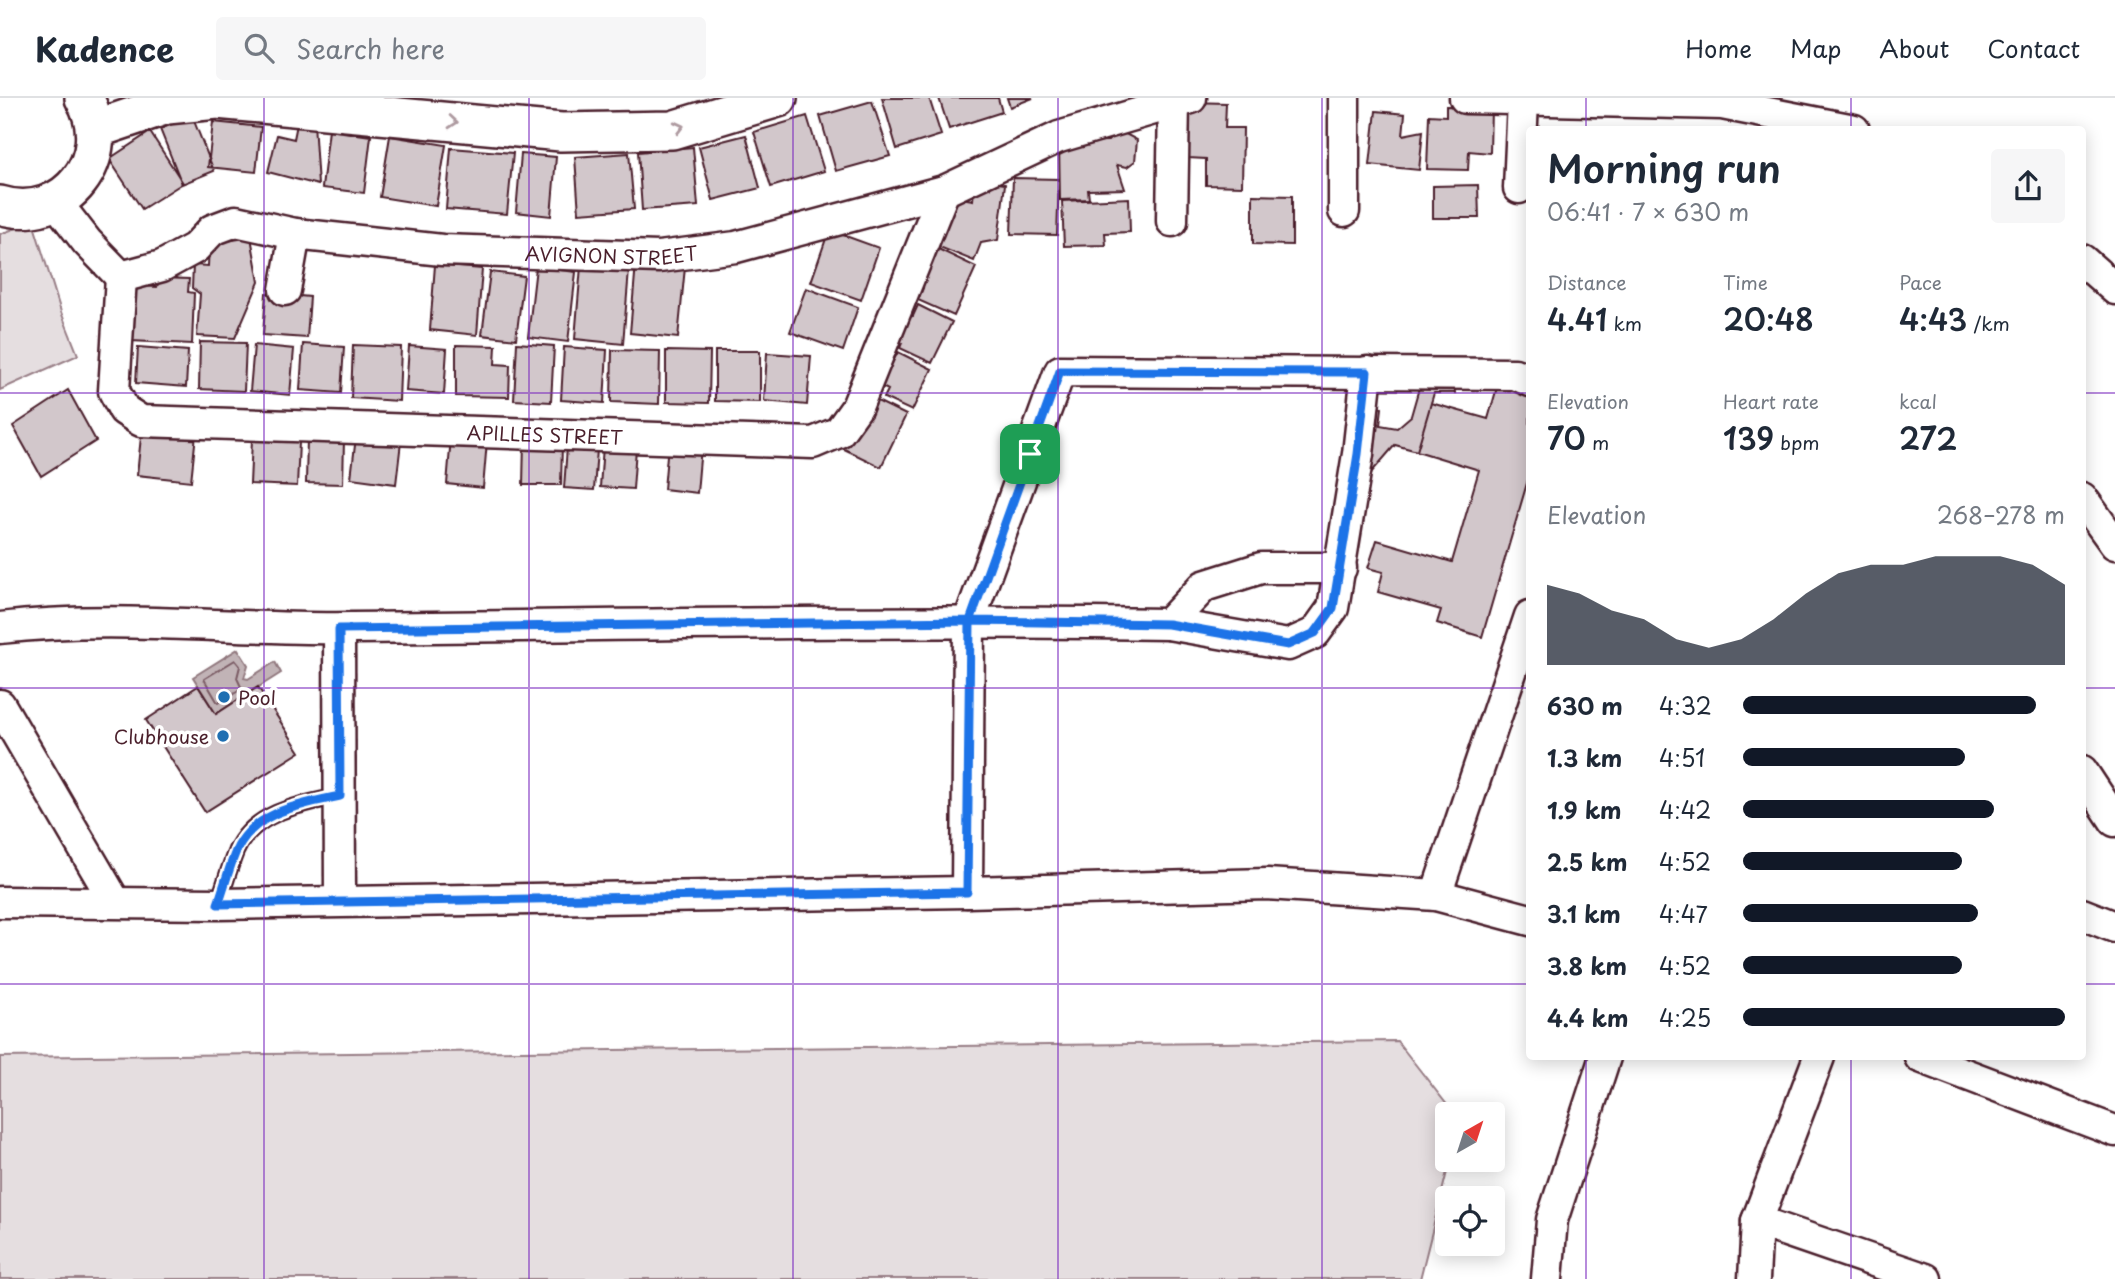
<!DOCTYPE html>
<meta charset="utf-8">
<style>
:root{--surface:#fff;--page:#f6f6f7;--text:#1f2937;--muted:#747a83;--line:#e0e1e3;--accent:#111827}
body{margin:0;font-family:"Playpen Sans",sans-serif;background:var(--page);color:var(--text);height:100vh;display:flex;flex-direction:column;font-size:26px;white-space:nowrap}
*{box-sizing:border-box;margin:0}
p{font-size:23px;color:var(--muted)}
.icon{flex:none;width:38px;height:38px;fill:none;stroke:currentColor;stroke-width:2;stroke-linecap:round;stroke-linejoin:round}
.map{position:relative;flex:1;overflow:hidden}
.drawer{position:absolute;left:1526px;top:28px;width:560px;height:934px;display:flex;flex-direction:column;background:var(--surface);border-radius:7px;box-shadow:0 4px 18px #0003}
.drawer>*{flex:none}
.needle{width:46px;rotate:39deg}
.fabs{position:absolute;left:1435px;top:1004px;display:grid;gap:14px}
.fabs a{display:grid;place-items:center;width:70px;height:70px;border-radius:7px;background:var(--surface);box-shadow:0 4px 18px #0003;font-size:35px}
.pin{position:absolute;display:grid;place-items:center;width:60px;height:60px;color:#fff;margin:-30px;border-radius:14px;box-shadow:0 4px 10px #0006}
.round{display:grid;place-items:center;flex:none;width:74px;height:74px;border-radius:7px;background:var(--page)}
.overview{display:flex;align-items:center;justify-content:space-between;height:119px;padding:0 21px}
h1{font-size:38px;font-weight:600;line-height:52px}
.stats{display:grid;grid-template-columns:repeat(3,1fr);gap:10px;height:119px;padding:7px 21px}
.stats div{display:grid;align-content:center}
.stats b{font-size:30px;font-weight:600}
.stats small{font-size:19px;font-weight:400}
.stats p{font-size:19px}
.chart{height:196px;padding:14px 21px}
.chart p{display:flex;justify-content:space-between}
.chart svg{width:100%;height:126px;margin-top:7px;fill:var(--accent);opacity:.7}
ul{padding:0 21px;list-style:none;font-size:23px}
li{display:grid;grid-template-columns:112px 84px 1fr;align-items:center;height:52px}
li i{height:18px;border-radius:9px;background:var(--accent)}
header{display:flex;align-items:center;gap:42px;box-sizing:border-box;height:98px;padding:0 35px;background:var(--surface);border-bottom:2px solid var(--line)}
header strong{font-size:33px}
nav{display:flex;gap:38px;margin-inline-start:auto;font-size:24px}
.search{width:490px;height:63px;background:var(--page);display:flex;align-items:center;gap:18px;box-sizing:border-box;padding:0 24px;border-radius:7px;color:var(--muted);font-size:26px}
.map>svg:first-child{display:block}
.green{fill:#e5dee0;stroke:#987e86;stroke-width:2}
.water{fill:#c1b3b6;stroke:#91787e;stroke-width:2}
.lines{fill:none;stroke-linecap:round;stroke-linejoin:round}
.shore{stroke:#7a5a63;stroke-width:2}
.building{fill:#d2c7cb;stroke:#4a1f2b;stroke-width:2}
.service-casing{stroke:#4a1f2b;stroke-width:19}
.minor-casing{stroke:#4a1f2b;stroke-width:35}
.tertiary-casing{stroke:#4a1f2b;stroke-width:42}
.service{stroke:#fff;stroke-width:14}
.minor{stroke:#fff;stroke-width:30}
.tertiary{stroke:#fff;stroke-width:37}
.oneway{stroke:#ae9aa0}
.route-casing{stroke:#fff;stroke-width:14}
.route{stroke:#1a73e8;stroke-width:9}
.grid{fill:none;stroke:#7b2cbf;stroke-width:2;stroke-opacity:0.55}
.poi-dot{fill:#1f6fb2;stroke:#fff;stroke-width:2.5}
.labels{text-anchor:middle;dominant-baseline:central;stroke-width:7;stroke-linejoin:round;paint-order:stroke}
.street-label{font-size:19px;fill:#4a1f2b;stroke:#fff}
.poi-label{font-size:19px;fill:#4a1f2b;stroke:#fff;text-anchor:start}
</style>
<header>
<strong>Kadence</strong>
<div class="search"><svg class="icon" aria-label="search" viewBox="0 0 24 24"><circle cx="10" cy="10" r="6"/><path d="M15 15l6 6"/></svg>Search here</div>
<nav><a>Home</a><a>Map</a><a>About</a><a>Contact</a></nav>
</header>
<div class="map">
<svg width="2115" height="1181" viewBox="0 0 2115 1181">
<rect width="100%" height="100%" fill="#fff"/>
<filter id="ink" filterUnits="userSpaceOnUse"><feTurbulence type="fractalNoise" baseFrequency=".0143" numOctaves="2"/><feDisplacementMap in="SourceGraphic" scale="14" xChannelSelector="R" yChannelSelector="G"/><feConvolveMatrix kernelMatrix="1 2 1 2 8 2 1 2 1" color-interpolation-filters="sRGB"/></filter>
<g filter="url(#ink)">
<!-- green -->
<path class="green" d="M33 124 61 214 78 257 0 292V136Z
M1397 943 1455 1017H1447V1062H1450L1420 1181H0V959Z"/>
<!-- water -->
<path class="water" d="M238 551 248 567 244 580 248 581 275 564 281 575 216 616 193 579Z"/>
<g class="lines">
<!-- shore -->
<path class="shore" d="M235 562 240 568 237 580 242 591 218 605 204 581Z"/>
</g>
<!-- building -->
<path class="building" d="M882 0H929L941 37 897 51Z
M939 0H998L1002 14 949 31Z
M1007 0H1033L1010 9Z
M872 3 890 58 836 73 820 18Z
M1190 4 1226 5 1225 30H1243L1242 88 1206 87V61L1188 60Z
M1446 8 1491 9 1490 55 1469 53 1468 72 1427 71 1429 17 1446 18Z
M1376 13 1405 16 1403 37 1423 33 1419 72 1370 67Z
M192 18 214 73 182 86 160 31Z
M807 18 824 73 771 89 754 34Z
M298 21 314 25 318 87 268 74 277 37 294 41Z
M213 24 261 29 256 74 208 69Z
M329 32 371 38 364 95 322 90Z
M1118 32 1137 42 1135 63 1127 69 1117 67 1125 91 1088 92 1089 101 1060 102 1059 44 1108 43Z
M150 34 183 85 142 111 109 61Z
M746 37 760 90 713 102 699 49Z
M390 38 446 47 436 108 380 99Z
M693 49 698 108 642 112 638 54Z
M451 50 513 55 507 116 446 111Z
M629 55 634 111 579 115 575 59Z
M521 56 556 59 551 118 516 114Z
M1013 80 1059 81 1057 137 1011 136Z
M975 82 1005 86 998 142 981 145 974 163 932 146 950 98 973 102Z
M1478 87 1479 120H1433V88Z
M1253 97 1292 98V147L1253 146Z
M1129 100 1130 134 1105 135 1106 147 1064 148 1062 103Z
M829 132 879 150 861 202 811 184Z
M251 139 259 184 235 240 197 238 200 196 192 190 193 167 208 168 209 146Z
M936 150 976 169 954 218 918 202 923 190 911 185Z
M636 165 685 169 678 240 630 235Z
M435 167 482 171 477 237 430 232Z
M581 168 629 172 623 246 575 241Z
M536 169 576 174 568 244 528 239Z
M490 174 524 178 516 241 482 237Z
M160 180 189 181 188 194 194 195 192 246 131 243 133 188 157 189Z
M806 190 858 209 843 253 790 234Z
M266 195 310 199 307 240 263 237Z
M918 207 952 224 932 265 900 250 902 245 893 240 903 219 913 218Z
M200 244 246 245 244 293 199 291Z
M517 245 554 248 551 304 514 302Z
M303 246 344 249 341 295 300 292Z
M254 247 294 251 290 297 250 293Z
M353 247 401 249 399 303 351 300Z
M456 247 496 248 495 266 510 267 509 299 456 298Z
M409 248 447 251 444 296 406 293Z
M138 249 188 253 186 289 136 285Z
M564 249 607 252 604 305 561 302Z
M612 252 660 253 659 306 611 304Z
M666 253 710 254 709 305 666 304Z
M715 253H760V304L715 303Z
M898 254 932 271 912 313 884 300 888 292 873 284 880 271H889Z
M767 255 811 258 807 307 764 303Z
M1500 279 1530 288V375L1482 539 1437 525 1441 512 1378 494 1383 474 1368 470 1377 442 1452 464 1479 372 1417 353 1431 305 1488 321Z
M1421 283 1454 284 1455 295H1434L1417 353 1395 347 1371 375 1360 352 1369 306 1382 310 1380 327 1397 330 1411 318Z
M68 292 96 343 41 378 13 328Z
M867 298 906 317 881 369 842 350Z
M142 329 196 336 191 383 137 377Z
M356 339 401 344 396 386 351 380Z
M451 339 487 343 483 390 447 386Z
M307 340 344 341 343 386 306 385Z
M252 341 299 344 297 388 250 386Z
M524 343 562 345 561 387H523Z
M668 346 701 349 697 395 664 391Z
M603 348 636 350 633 391 600 389Z
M567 349 597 351 594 392 564 390Z
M198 588 216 616 258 589 300 654 205 714 146 622Z"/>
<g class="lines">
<defs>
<path id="service" d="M218 806C224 789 229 770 236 753 254 713 302 706 340 698"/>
<g id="minor">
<path d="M1465 0 1722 6 1854 32"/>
<path d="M1519 90 1523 3"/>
<path d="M56 104 87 144 121 179"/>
<path d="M1344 113V0"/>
<path d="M1172 123 1174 3"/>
<path d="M2082 162 2115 191"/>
<path id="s1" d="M121 179 114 293 124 312 141 323 813 345 839 334 857 309 944 93"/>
<path id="s2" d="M121 179 162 168 195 150 212 132 236 123 295 136 442 152 659 159 736 149 944 93 1059 39 1191 0"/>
<path d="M285 192 295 136"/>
<path d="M2082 400 2115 446"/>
<path d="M1168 526 1288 547 1315 535 1333 510 1358 356 1367 274"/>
<path d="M0 530C116 516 235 532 352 530 624 527 896 522 1168 526L1204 488 1261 470H1341"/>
<path d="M339 531 340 802"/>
<path d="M0 607 115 804"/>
<path d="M2082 673 2115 723"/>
<path d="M967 794 969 523 1060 273 1515 276 1530 283"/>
<path d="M1436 797 1530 518"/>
<path d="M0 804 218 806 967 794 1267 786 1436 797 1530 822"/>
<path d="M2082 816 2115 829"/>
<path d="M1920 959 2115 1033"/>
<path d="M1757 1123 1926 1181"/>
<path d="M1547 1181 1552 1122 1605 959"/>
<path d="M1754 1181 1757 1123 1819 959"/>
</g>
<path id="tertiary" d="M96 31 167 7 217 2 561 34 672 32 778 0
M0 107C65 127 118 58 84 0"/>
</defs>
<!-- service casing -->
<use href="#service" class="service-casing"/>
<!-- minor casing -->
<use href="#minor" class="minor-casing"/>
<!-- tertiary casing -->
<use href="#tertiary" class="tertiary-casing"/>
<!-- service -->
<use href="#service" class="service"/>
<!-- minor -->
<use href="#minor" class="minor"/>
<!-- tertiary -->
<use href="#tertiary" class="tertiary"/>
</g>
<!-- one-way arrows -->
<defs><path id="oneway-chevron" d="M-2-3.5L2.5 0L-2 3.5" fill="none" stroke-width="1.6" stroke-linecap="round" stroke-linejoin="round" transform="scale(1.75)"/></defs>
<g class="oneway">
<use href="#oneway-chevron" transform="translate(453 24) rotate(5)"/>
<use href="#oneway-chevron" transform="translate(679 29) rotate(-14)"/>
</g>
</g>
<g class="lines" filter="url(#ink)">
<defs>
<path id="route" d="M1030 356 970 523 339 531 340 698C302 706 254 713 236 753 229 770 224 789 218 806L967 794 970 523 1168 526 1288 547 1315 535 1333 510 1358 356 1367 274 1060 273 1030 356"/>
</defs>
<!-- route casing -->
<use href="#route" class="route-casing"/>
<!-- route -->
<use href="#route" class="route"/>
</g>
<!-- grid -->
<path class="grid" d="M264 0V1181M529 0V1181M793 0V1181M1058 0V1181M1322 0V1181M1586 0V32M1851 0V32M0 295H1530M2082 295H2115M0 590H1530M2082 590H2115M0 886H1530M2082 886H2115M1586 959V1181M1851 959V1181"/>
<!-- markers -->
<g class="poi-dot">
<circle cx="224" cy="599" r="7"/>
<circle cx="223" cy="638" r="7"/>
</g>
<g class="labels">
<!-- street labels -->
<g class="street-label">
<text stroke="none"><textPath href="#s2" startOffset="508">AVIGNON STREET</textPath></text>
<text stroke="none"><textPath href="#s1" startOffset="560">APILLES STREET</textPath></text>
</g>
<!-- poi labels -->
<g class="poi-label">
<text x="238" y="599">Pool</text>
<text x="209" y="638" text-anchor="end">Clubhouse</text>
</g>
</g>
</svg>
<div class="fabs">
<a><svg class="needle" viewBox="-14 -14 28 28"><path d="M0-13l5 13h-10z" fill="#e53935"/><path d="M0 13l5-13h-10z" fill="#747a83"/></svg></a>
<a><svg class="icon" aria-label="locate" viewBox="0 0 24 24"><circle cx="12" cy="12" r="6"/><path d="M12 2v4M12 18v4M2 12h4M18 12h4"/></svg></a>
</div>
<div class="pin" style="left:1030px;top:356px;background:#1e9e55"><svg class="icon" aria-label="arrive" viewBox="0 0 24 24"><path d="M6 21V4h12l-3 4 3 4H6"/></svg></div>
<section class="drawer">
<div class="overview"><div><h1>Morning run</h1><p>06:41 · 7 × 630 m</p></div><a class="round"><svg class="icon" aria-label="share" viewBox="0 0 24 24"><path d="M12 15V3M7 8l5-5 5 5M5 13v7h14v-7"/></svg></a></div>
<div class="stats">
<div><p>Distance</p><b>4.41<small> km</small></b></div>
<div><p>Time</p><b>20:48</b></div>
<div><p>Pace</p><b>4:43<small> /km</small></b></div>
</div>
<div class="stats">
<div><p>Elevation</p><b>70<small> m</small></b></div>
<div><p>Heart rate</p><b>139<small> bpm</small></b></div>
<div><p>kcal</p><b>272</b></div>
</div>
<div class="chart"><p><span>Elevation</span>268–278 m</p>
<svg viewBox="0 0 160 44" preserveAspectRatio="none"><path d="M0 44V16L10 19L20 25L30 28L40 35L50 38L60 35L70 28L80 19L90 12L100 9L110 9L120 6L130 6L140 6L150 9L160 16V44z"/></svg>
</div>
<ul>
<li><b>630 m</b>4:32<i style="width:91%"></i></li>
<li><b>1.3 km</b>4:51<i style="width:69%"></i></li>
<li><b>1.9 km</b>4:42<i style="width:78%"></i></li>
<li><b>2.5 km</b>4:52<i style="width:68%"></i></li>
<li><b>3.1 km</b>4:47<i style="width:73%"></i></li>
<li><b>3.8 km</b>4:52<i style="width:68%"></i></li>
<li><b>4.4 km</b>4:25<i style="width:100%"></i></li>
</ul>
</section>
</div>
